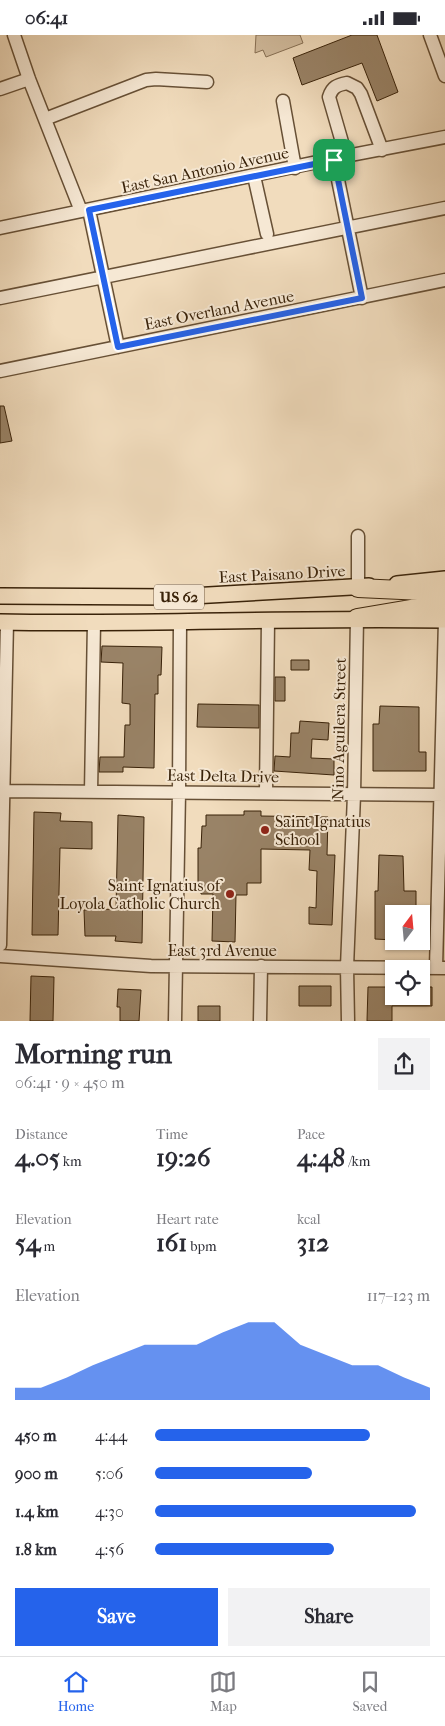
<!DOCTYPE html>
<meta charset="utf-8">
<style>
:root{--surface:#fff;--page:#f2f2f3;--text:#2b2b33;--muted:#7c7c81;--line:#e1e1e2;--accent:#2563eb}
body{margin:0;font-family:"IM FELL French Canon",serif;background:var(--page);color:var(--text);height:100vh;display:flex;flex-direction:column;font-size:19px;white-space:nowrap}
*{box-sizing:border-box;margin:0}
p{font-size:16px;color:var(--muted)}
.icon{flex:none;width:28px;height:28px;fill:none;stroke:currentColor;stroke-width:2;stroke-linecap:round;stroke-linejoin:round}
.map{position:relative;height:986px;overflow:hidden}
.sheet{display:flex;flex-direction:column;background:var(--surface);flex:1}
.sheet>*{flex:none}
.needle{width:32px;rotate:16deg}
.buttons{position:absolute;left:385px;top:870px;display:grid;gap:10px}
.buttons a{display:grid;place-items:center;width:45px;height:45px;border-radius:0px;background:var(--surface);box-shadow:0 1px 4px #0004;font-size:25px}
.pin{position:absolute;display:grid;place-items:center;width:42px;height:42px;color:#fff;margin:-21px;border-radius:10px;box-shadow:0 2px 8px #0006}
.round{display:grid;place-items:center;flex:none;width:52px;height:52px;border-radius:0px;background:var(--page)}
.overview{display:flex;align-items:center;justify-content:space-between;height:85px;padding:0 15px}
h1{font-size:28px;font-weight:700;line-height:38px}
.stats{display:grid;grid-template-columns:repeat(3,1fr);gap:8px;height:85px;padding:5px 15px}
.stats div{display:grid;align-content:center}
.stats b{font-size:25px;font-weight:700}
.stats small{font-size:14px;font-weight:400}
.stats p{font-size:14px}
.chart{height:140px;padding:10px 15px}
.chart p{display:flex;justify-content:space-between}
.chart svg{width:100%;height:90px;margin-top:5px;fill:var(--accent);opacity:.7}
.button{display:flex;gap:10px;margin-top:auto;padding:10px 15px}
.button a{flex:1;height:58px;border-radius:0px;background:var(--accent);color:#fff;font-size:20px;font-weight:700;line-height:58px;text-align:center}
.button a+a{background:var(--page);color:var(--text)}
ul{padding:0 15px;list-style:none;font-size:16px}
li{display:grid;grid-template-columns:80px 60px 1fr;align-items:center;height:38px}
li i{height:12px;border-radius:6px;background:var(--accent)}
.status{display:flex;justify-content:space-between;align-items:center;height:35px;padding:0 25px;background:var(--surface);direction:ltr}
.status svg{height:14px;fill:currentColor}
.menu{display:flex;justify-content:space-around;align-items:center;height:70px;border-top:1px solid var(--line);background:var(--surface);font-size:14px;color:var(--muted)}
.menu a{display:grid;justify-items:center;gap:2px}
.menu .current{color:var(--accent)}
.map>svg:first-child{display:block}
.green{fill:#d2bc9e;stroke:#866f54}
.building{fill:#998367;stroke:#392209}
.lines{fill:none;stroke-linecap:round;stroke-linejoin:round}
.minor-casing{stroke:#675036;stroke-width:15}
.major-casing{stroke:#392209;stroke-width:18}
.highway-casing{stroke:#392209;stroke-width:20}
.minor{stroke:#f6e8d4;stroke-width:12}
.major{stroke:#f1dcbd;stroke-width:15}
.highway{stroke:#f1dcbd;stroke-width:18}
.route-casing{stroke:#fff;stroke-width:10}
.route{stroke:#2563eb;stroke-width:6}
.poi-dot{fill:#8f2418;stroke:#f6e8d4;stroke-width:2}
.labels{text-anchor:middle;dominant-baseline:central;stroke-width:4;stroke-linejoin:round;paint-order:stroke}
.shield{fill:#f6e8d4;stroke:#725d46;stroke-width:1}
.shield-label{font-size:15px;font-weight:bold;fill:#392209}
.street-label{font-size:16px;fill:#392209;stroke:#f6e8d4}
.poi-label{font-size:16px;fill:#392209;stroke:#f6e8d4;text-anchor:start}
</style>
<div class="status"><b>06:41</b><svg viewBox="0 0 49 12"><path d="M0 12V9h3v3zM5 12V6h3v6zM10 12V3h3v9zM15 12V0h3v12zM26 1h20v11H26zM47 4h2v5h-2z"/></svg></div>
<div class="map">
<svg width="445" height="986" viewBox="0 0 445 986">
<rect width="100%" height="100%" fill="#f1dcbd"/>
<filter id="stains"><feTurbulence type="fractalNoise" baseFrequency=".004" numOctaves="4"/><feColorMatrix values="0 0 0 0 .2 0 0 0 0 .09 0 0 0 0 .02 0 0 0 .5 -.17"/></filter>
<radialGradient id="worn" r=".72"><stop offset=".6" stop-color="#630" stop-opacity="0"/><stop offset="1" stop-color="#630" stop-opacity=".3"/></radialGradient>
<!-- green -->
<path class="green" d="M256 0H300L303 8 266 22 263 15 255 18Z"/>
<!-- building -->
<path class="building" d="M352 0H377L398 57 377 66 362 28 302 50 293 23Z
M0 371H4L12 406 0 408Z
M102 611 162 612 161 640H158V659H155L154 733 123 732V737H99L100 722H124L125 690H130V669L122 668 123 628 101 627Z
M291 625H309V635H291Z
M275 642H285V666H275Z
M198 669 259 670V693L197 692Z
M380 671 419 672V717H426V736H373V689H379Z
M300 686 329 688 328 705 312 704 311 723 334 724V740L274 736 275 721 290 722 291 698H299Z
M244 776H261V781L328 782 327 820H335L332 890 309 889V872L316 873 317 836 309 835 310 815 261 814V848H247V860H236L235 907 212 906 213 859H201V853H198V813H201L202 791H206V780H244Z
M34 777 61 778 60 786 92 787V814L60 813 58 900H32Z
M118 780 144 782 142 908 115 906 116 901H85L84 875 116 874Z
M379 820 403 821 404 856H416V872H394V905L375 904V856H378Z
M31 941 54 942 53 986H30Z
M299 951H331V971H299Z
M368 952H393L392 961H421V952H432V971H392V986H367Z
M118 954 141 955 139 986H120V972H117Z
M198 971H220V986H198Z"/>
<g class="lines">
<defs>
<path id="minor" d="M14 0 29 44 81 176
M430 0 445 41
M0 54 29 44
M283 66 295 133
M45 84 146 45 156 44 207 47
M346 121 329 62C332 52 337 50 347 48L357 53 361 59 382 115
M334 125 362 263
M254 141 267 199
M89 175 118 312
M0 193 346 121 445 102
M0 263 445 173
M0 336 445 245
M358 553V501
M0 756 445 760
M91 757 94 587
M266 758 268 585
M0 910 7 587
M0 921 151 931 445 933
M436 933 445 585
M175 986 179 757 180 587
M260 986 261 931
M348 986 347 932 354 760 357 583"/>
<path id="major" d="M397 549 445 544
M0 561 174 562 369 551
M0 587C148 590 297 582 445 585"/>
<path id="highway" d="M358 553 445 557
M357 583 416 573 445 570"/>
</defs>
<!-- minor casing -->
<use href="#minor" class="minor-casing"/>
<!-- major casing -->
<use href="#major" class="major-casing"/>
<!-- highway casing -->
<use href="#highway" class="highway-casing"/>
<!-- minor -->
<use href="#minor" class="minor"/>
<!-- major -->
<use href="#major" class="major"/>
<!-- highway -->
<use href="#highway" class="highway"/>
</g>
<g class="lines">
<defs>
<path id="route" d="M334 125 362 263 118 312 89 175Z"/>
</defs>
<!-- route casing -->
<use href="#route" class="route-casing"/>
<!-- route -->
<use href="#route" class="route"/>
</g>
<!-- markers -->
<g class="poi-dot">
<circle cx="265" cy="795" r="5"/>
<circle cx="230" cy="859" r="5"/>
</g>
<g class="labels">
<!-- shield labels -->
<rect class="shield" x="154" y="549.5" width="50" height="25" rx="4"/>
<g class="shield-label">
<text x="179" y="562">US 62</text>
</g>
<!-- street labels -->
<g class="street-label">
<text transform="translate(205 135) rotate(-12)">East San Antonio Avenue</text>
<text transform="translate(219 275) rotate(-11)">East Overland Avenue</text>
<text transform="translate(282 539) rotate(-3)">East Paisano Drive</text>
<text transform="translate(339 694) rotate(-89)">Nino Aguilera Street</text>
<text transform="translate(223 741) rotate(1)">East Delta Drive</text>
<text x="222" y="915">East 3rd Avenue</text>
</g>
<!-- poi labels -->
<g class="poi-label">
<text x="275" y="786">Saint Ignatius<tspan x="275" dy="18">School</tspan></text>
<text x="220" y="850" text-anchor="end">Saint Ignatius of<tspan x="220" dy="18">Loyola Catholic Church</tspan></text>
</g>
</g>
<rect width="100%" height="100%" filter="url(#stains)"/>
<rect width="100%" height="100%" fill="url(#worn)"/>
</svg>
<div class="buttons">
<a><svg class="needle" viewBox="-14 -14 28 28"><path d="M0-13l5 13h-10z" fill="#e53935"/><path d="M0 13l5-13h-10z" fill="#7c7c81"/></svg></a>
<a><svg class="icon" aria-label="locate" viewBox="0 0 24 24"><circle cx="12" cy="12" r="6"/><path d="M12 2v4M12 18v4M2 12h4M18 12h4"/></svg></a>
</div>
<div class="pin" style="left:334px;top:125px;background:#1e9e55"><svg class="icon" aria-label="arrive" viewBox="0 0 24 24"><path d="M6 21V4h12l-3 4 3 4H6"/></svg></div>
</div>
<section class="sheet">
<div class="overview"><div><h1>Morning run</h1><p>06:41 · 9 × 450 m</p></div><a class="round"><svg class="icon" aria-label="share" viewBox="0 0 24 24"><path d="M12 15V3M7 8l5-5 5 5M5 13v7h14v-7"/></svg></a></div>
<div class="stats">
<div><p>Distance</p><b>4.05<small> km</small></b></div>
<div><p>Time</p><b>19:26</b></div>
<div><p>Pace</p><b>4:48<small> /km</small></b></div>
</div>
<div class="stats">
<div><p>Elevation</p><b>54<small> m</small></b></div>
<div><p>Heart rate</p><b>161<small> bpm</small></b></div>
<div><p>kcal</p><b>312</b></div>
</div>
<div class="chart"><p><span>Elevation</span>117–123 m</p>
<svg viewBox="0 0 160 44" preserveAspectRatio="none"><path d="M0 44V38L10 38L20 33L30 27L40 22L50 17L60 17L70 17L80 11L90 6L100 6L110 17L120 22L130 27L140 27L150 33L160 38V44z"/></svg>
</div>
<ul>
<li><b>450 m</b>4:44<i style="width:78%"></i></li>
<li><b>900 m</b>5:06<i style="width:57%"></i></li>
<li><b>1.4 km</b>4:30<i style="width:95%"></i></li>
<li><b>1.8 km</b>4:56<i style="width:65%"></i></li>
</ul>
<div class="button"><a>Save</a><a>Share</a></div>
</section>
<nav class="menu">
<a class="current"><svg class="icon" aria-label="home" viewBox="0 0 24 24"><path d="M3 11l9-7 9 7M6 9v11h12V9"/></svg>Home</a>
<a><svg class="icon" aria-label="map" viewBox="0 0 24 24"><path d="M3 6l6-2 6 2 6-2v14l-6 2-6-2-6 2zM9 4v14M15 6v14"/></svg>Map</a>
<a><svg class="icon" aria-label="saved" viewBox="0 0 24 24"><path d="M7 4h10v16l-5-4-5 4z"/></svg>Saved</a>
</nav>
